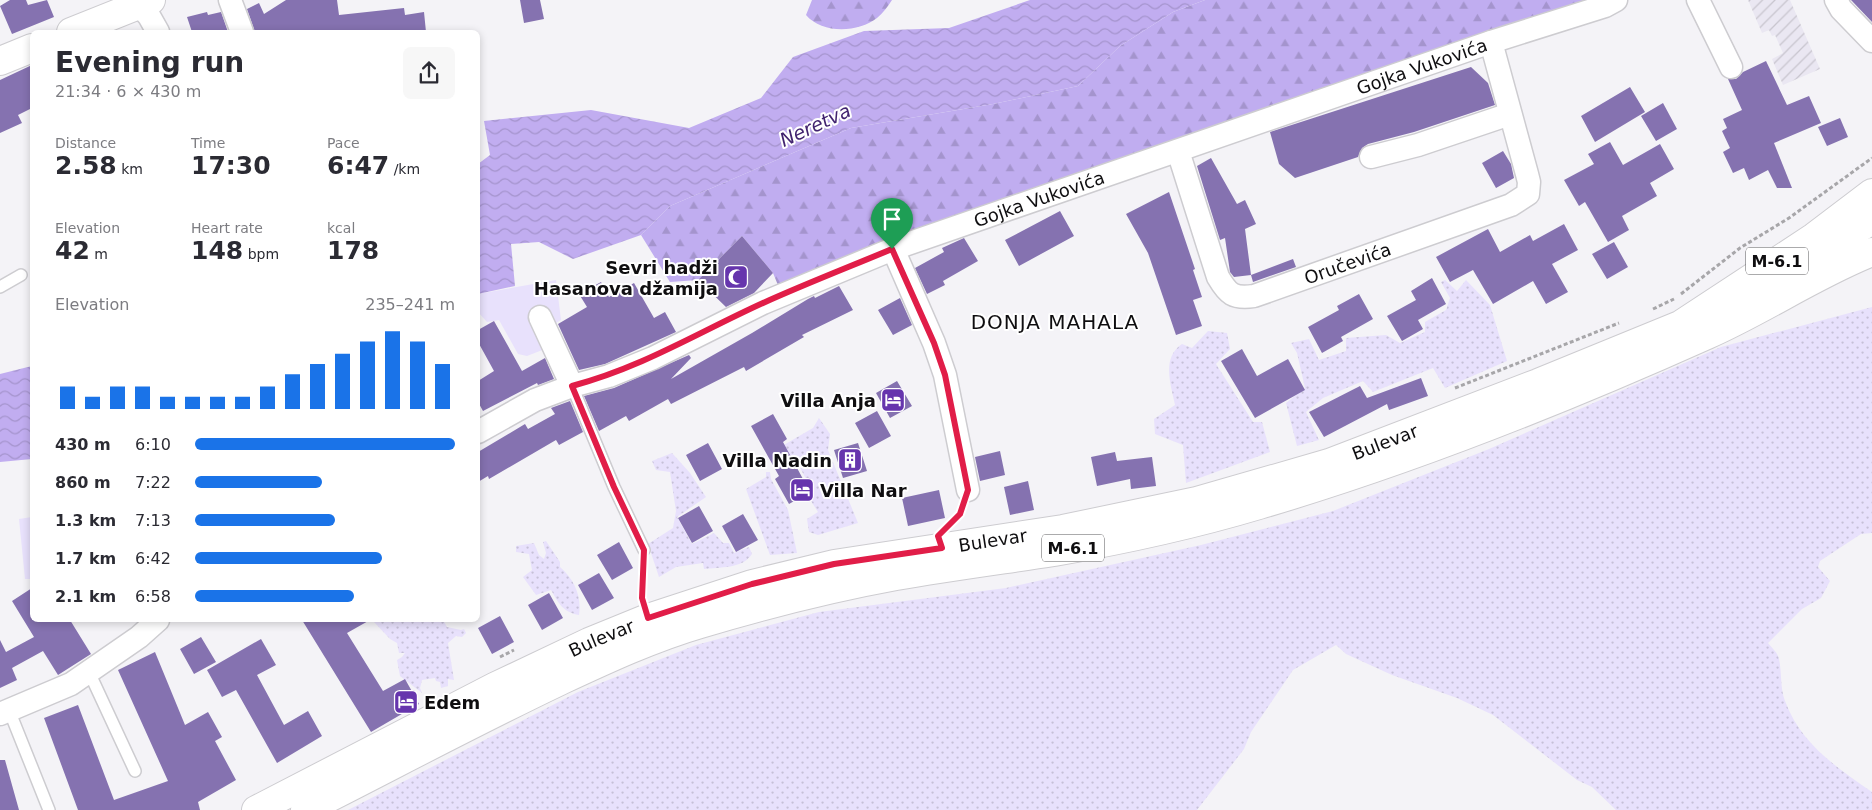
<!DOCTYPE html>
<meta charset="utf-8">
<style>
:root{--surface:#fff;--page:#f7f7f7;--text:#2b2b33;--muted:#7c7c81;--accent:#1a73e8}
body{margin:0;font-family:"DejaVu Sans",sans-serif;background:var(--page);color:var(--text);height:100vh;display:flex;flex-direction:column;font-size:19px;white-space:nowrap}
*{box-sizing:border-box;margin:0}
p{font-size:16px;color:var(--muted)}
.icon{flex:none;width:28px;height:28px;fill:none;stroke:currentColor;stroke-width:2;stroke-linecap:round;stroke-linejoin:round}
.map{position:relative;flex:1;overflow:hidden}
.side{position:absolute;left:30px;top:30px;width:450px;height:592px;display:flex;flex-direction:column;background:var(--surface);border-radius:8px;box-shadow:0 2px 8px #0003}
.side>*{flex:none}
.pin{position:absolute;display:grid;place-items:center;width:42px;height:42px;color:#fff;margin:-51px -21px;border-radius:50% 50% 50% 0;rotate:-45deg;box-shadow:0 0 5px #0007}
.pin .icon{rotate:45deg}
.round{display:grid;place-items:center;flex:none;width:52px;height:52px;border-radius:8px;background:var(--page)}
.summary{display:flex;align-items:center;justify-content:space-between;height:85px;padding:0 25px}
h1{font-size:28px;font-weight:700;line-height:38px}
.figures{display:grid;grid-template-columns:repeat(3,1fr);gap:8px;height:85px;padding:5px 25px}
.figures div{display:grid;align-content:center}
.figures b{font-size:25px;font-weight:700}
.figures small{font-size:14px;font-weight:400}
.figures p{font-size:14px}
.chart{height:140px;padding:10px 25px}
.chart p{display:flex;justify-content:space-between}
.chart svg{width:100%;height:90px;margin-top:5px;stroke:var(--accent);stroke-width:6}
ul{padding:0 25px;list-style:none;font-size:16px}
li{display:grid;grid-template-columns:80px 60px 1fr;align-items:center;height:38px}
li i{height:12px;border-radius:6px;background:var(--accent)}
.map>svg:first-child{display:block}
.industrial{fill:url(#industrial-furrows)}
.grass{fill:url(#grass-dots)}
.forest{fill:url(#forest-firs)}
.pitch{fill:#e8e1fc}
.water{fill:url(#water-waves)}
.building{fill:#8572b0}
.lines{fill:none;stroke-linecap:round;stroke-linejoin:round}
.lane-casing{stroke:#cdccd0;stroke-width:14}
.street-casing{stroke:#cdccd0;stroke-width:25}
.secondary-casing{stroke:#cdccd0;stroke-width:30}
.primary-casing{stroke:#cdccd0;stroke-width:30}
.path{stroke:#a7a6a9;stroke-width:3;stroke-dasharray:4 2.5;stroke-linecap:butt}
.lane{stroke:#fff;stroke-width:11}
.street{stroke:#fff;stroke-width:22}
.secondary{stroke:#fff;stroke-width:28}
.primary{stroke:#fff;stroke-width:28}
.route-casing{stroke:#fff;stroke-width:10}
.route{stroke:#e11d48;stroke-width:6}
.labels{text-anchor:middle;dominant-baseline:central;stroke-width:4;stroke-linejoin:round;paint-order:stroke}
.shield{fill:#fff;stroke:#575658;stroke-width:1}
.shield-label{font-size:16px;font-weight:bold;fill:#0f0e10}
.street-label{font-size:18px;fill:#0f0e10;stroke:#fff}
.poi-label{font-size:18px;font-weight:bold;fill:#0f0e10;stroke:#fff;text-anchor:end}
.water-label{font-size:19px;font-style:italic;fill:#41236f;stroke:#fff}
.quarter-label{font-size:20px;letter-spacing:1px;fill:#0f0e10;stroke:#fff}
</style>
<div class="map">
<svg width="1872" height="810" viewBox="0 0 1872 810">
<defs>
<pattern id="industrial-furrows" width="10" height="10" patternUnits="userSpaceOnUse" patternTransform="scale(1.25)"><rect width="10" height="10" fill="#eae7f2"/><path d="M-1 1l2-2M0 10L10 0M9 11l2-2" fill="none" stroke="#c8c5ce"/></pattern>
<pattern id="grass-dots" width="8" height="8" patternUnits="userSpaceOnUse" patternTransform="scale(1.25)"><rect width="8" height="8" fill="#e8e1fc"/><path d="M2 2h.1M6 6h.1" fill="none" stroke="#c6c0d7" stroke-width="1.8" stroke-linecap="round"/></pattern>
<pattern id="forest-firs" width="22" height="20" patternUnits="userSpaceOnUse" patternTransform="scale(1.25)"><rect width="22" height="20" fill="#c0adf0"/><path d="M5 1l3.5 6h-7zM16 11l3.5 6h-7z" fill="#a494cd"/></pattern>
<pattern id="water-waves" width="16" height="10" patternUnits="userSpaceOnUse" patternTransform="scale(1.25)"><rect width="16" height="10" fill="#c1adf0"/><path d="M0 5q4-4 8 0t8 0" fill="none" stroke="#a594cd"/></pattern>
</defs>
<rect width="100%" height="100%" fill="#f4f3f7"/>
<!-- industrial -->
<path class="industrial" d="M1748 0H1790L1820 69 1783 85 1772 59 1783 53 1775 35 1772 36 1769 30 1762 33Z"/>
<!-- grass -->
<path class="grass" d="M1445 280 1457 291 1466 280 1490 305 1507 361 1445 388 1433 368 1373 392 1363 381 1323 398 1306 412 1319 440 1297 446 1286 403 1305 388 1297 353 1291 343 1309 339 1319 360 1346 351V338L1386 335 1400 343 1425 332V322L1446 310 1450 298 1441 282Z
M1872 307V533L1861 534 1820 561 1818 567 1830 581 1821 598 1802 609 1768 643C1772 648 1778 653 1779 659 1782 673 1780 688 1785 701 1801 744 1836 767 1872 792V810H1616L1592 787 1577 780 1493 715 1457 698 1392 675 1346 654 1336 645 1293 670 1251 732 1244 749 1197 810H348L578 692 696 645 819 612 1006 588 1201 545 1333 511 1489 449 1721 347Z
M1208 331 1227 333 1230 349 1216 364 1253 422H1262L1270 452 1186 483 1183 445 1155 434 1154 419 1175 405C1171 385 1161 358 1182 344L1192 348Z
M819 418 830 434 828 450 858 523 818 535 809 532 807 519 818 512 811 501 814 494 798 464 790 462 782 446 813 428Z
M672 453 690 473 706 497 677 517 692 544 714 533 723 543H729L734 553 749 547 752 554C743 569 719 567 704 569L703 563 676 567 659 577 648 544 673 528 676 511 670 472 656 470 652 461Z
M766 472H770L771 479 788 510 797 553 770 555 746 489 766 477Z
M546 541 560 562V567C574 579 582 596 579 615 563 612 559 604 551 590L536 595 523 577 532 570 529 554 516 552V546L534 543 539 555 544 559 546 553 543 542Z
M377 620H443L447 627 461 630 464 629 466 633 462 637 456 636 448 643 454 680 448 679V686L441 688 440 682 436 681 435 678 422 680 420 688 422 693 400 676 397 660 402 657 405 653H399L397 643 390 639 374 622Z"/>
<!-- forest -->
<path class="forest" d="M812 0H892C888 6 883 13 877 18 858 33 822 34 806 15Z
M1205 0H1616L782 295 773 273 742 236 698 280 670 282 641 235 670 206 851 128 993 104 1078 86 1120 46 1173 12Z"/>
<!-- pitch -->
<path class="pitch" d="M556 280 561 320 551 326 550 347 527 356 518 354 499 320 487 322 478 312V294Z
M32 517V579H25L19 519Z"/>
<!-- water -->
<path class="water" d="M1030 0H1205L1173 12 1120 46 1078 86 993 104 851 128 670 206 641 235 573 259 539 242 511 244 515 286 478 294V164L490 155 484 121 591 110 689 128 761 98 793 57 864 31 949 28Z
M32 366V459L0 462V374Z"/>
<!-- building -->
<path class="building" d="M10 0H26L28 5 47 0 54 17 12 34 0 6Z
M286 0H337L339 15 404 8 405 15 424 12 426 32H255L247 9 259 3 264 14Z
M520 0H540L544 19 524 23Z
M1851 0H1872V22L1852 1Z
M207 12 208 15 221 12 228 32H192L187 17Z
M1766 61 1787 105 1809 96 1821 123 1774 143 1792 188H1777L1768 170 1749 180 1744 168 1733 173 1723 152 1730 148 1722 131 1727 128 1723 119 1742 110 1728 79H1736L1743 72Z
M32 65V108L18 115 22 123 0 133V80Z
M1471 67 1488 83 1495 105 1414 132 1368 144 1362 148 1358 157 1295 178 1279 164 1270 132Z
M1630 87 1645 112 1595 142 1581 116Z
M1663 103 1677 129 1656 141 1641 116Z
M1840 118 1848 137 1827 146 1818 127Z
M1610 142 1623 165 1660 144 1674 169 1650 183 1657 196 1622 216 1629 230 1608 242 1585 202 1579 206 1564 180 1594 164 1588 154Z
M1503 151 1511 164 1514 178 1496 188 1482 163Z
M1211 158 1237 204 1245 200 1256 224 1245 229 1251 275 1234 277 1230 272 1225 238 1220 240 1197 166Z
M1169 192 1195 269 1193 270 1202 297 1193 300 1202 326 1176 335 1148 253 1126 214Z
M1060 211 1074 236 1019 266 1005 240Z
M1564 224 1578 250 1552 264 1568 292 1546 304 1533 281 1493 304 1473 270 1450 282 1436 257 1488 229 1500 252 1530 235 1533 241Z
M742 236 773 273 754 293 726 307 698 280Z
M964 238 978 261 943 281 945 285 927 294 915 268 944 252 942 248Z
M1614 242 1628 267 1607 279 1592 254Z
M1293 259 1296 267 1253 282 1251 275Z
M1432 278 1446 304 1418 320 1423 329 1402 341 1387 316 1416 300 1411 291Z
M601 282 609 297 634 283 654 318 665 312 676 332 605 364 579 370 558 324 587 307 579 294Z
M839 286 853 310 802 335 804 337 746 371 744 367 671 404 668 399 629 421 626 416 599 431 584 396 614 388 689 355 691 358 671 379 752 333 808 299 814 296 815 298Z
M1359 294 1373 319 1341 337 1343 341 1322 353 1308 327 1339 310 1337 306Z
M900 298 912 325 893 335 878 310Z
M494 321 522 371 545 358 554 379 538 385 537 383 483 411 478 402V381L494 371 478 342V330Z
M1242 349 1257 376 1288 359 1305 390 1255 418 1221 361Z
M1421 378 1428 396 1389 410 1387 404 1324 437 1309 412 1360 386 1367 398Z
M897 381 912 406 890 418 876 393Z
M570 401 583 432 559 445 556 440 489 479 488 476 478 482V452L525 424 528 429 555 414 551 408Z
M877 411 891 436 869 448 855 423Z
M773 414 787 439 783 442 810 492 789 504 775 479 779 476 751 426Z
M708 443 722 469 700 481 686 455Z
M858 443 867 471 843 478 834 450Z
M1000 451 1005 475 980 481 975 457Z
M1115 452 1117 461 1152 457 1156 486 1131 489 1130 479 1097 486 1091 457Z
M1028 481 1034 510 1010 515 1004 487Z
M939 490 945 518 908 526 902 498Z
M699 506 713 531 692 543 678 518Z
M743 514 758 540 736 552 722 526Z
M619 542 633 568 612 580 597 555Z
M599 573 614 598 592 610 578 585Z
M32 588V620H70L91 654 58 675 43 651 12 668 17 680 0 688V640L6 652 34 637 12 601Z
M549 593 563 618 542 630 528 605Z
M500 616 514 642 492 654 478 628Z
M302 620H370L347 633 383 691 405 679 419 704 371 732Z
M201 637 216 662 194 674 180 649Z
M261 639 276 665 257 675 284 725 308 711 322 736 277 763 236 690 222 697 207 670Z
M155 652 185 725 208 712 222 737 215 741 236 780 198 802 200 810H78L44 718 78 705 114 800 168 781 118 670Z
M0 760H5L19 810H0Z"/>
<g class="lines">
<defs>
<path id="lane" d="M0 287 21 275
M572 386 614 487 644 550
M89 672 135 771
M9 710 49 810"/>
<g id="street">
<path d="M230 0 242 32"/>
<path d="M1698 0 1731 67"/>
<path d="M1836 0 1841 9 1872 41"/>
<path d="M139 5 149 16 158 32"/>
<path id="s1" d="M1178 151 1218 277C1228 294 1233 299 1254 296L1511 205 1528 194 1529 182 1527 174 1491 42"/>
<path d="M1371 157 1418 145 1510 114"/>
<path d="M893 249 934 343 945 375 968 490"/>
<path d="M540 317 572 386"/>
<path id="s2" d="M478 432 535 400 572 386 609 376 653 358 763 303 893 249 1491 42 1605 6 1616 0"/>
<path d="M0 714 71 684 139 637 158 620"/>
</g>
<path id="secondary" d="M71 32 151 0
M0 61 32 48
M1731 302 1755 292 1872 220"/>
<g id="primary">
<path id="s3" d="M256 810 494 687 589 642 648 618 752 584 834 564 1063 529 1197 501 1329 463 1538 383 1680 325 1814 237 1872 193"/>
<path d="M305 810C390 767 474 722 560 681 605 660 652 638 700 624 764 605 830 588 896 576 948 567 1001 560 1054 552 1123 540 1192 525 1259 505 1412 460 1562 400 1707 335 1764 310 1814 275 1872 252"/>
</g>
</defs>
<!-- lane casing -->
<use href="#lane" class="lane-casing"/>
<!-- street casing -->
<use href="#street" class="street-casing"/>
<!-- secondary casing -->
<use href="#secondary" class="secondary-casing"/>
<!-- primary casing -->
<use href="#primary" class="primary-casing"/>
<!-- path -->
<path class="path" d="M1681 294 1740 248 1789 218 1872 158
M1653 309 1674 299
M1455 388 1619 323
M953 522 960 514 962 509
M642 596 644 563
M500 657 514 650"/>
<!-- lane -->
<use href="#lane" class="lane"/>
<!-- street -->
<use href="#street" class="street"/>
<!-- secondary -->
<use href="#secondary" class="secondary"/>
<!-- primary -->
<use href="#primary" class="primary"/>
</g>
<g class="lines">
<defs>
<path id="route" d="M892 249 934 343 945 375 968 490 960 514 938 536 942 548 834 564 752 584 648 618 642 598 644 550 614 487 572 386C643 367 697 333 763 303 805 284 849 267 892 249Z"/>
</defs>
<!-- route casing -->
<use href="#route" class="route-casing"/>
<!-- route -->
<use href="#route" class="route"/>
</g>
<!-- icons -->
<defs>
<symbol id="mosque-square" viewBox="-11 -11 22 22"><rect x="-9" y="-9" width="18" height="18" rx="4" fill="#6635ad" stroke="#fff"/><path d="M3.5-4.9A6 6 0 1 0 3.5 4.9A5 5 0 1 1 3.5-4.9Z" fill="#fff"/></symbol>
<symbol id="hotel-square" viewBox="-11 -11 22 22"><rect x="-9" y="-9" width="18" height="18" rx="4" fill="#6635ad" stroke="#fff"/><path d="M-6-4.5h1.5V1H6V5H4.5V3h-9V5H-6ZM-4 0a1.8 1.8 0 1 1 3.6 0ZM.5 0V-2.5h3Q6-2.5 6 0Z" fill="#fff"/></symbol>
<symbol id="building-square" viewBox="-11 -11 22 22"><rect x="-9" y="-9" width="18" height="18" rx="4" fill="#6635ad" stroke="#fff"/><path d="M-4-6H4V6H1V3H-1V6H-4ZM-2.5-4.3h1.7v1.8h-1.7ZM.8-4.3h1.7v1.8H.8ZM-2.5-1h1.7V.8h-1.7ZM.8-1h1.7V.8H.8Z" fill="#fff"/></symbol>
</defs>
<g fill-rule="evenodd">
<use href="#mosque-square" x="722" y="263" width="28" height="28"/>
<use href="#hotel-square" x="879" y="386" width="28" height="28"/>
<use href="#building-square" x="836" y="446" width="28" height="28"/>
<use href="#hotel-square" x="788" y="476" width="28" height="28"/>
<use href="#hotel-square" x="392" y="688" width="28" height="28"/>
</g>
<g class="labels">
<!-- shield labels -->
<g class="shield">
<rect x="1746" y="247.5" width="62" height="27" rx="4"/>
<rect x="1042" y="534.5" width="62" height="27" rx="4"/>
</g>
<g class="shield-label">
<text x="1777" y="261">M-6.1</text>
<text x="1073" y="548">M-6.1</text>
</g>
<!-- street labels -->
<g class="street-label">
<text stroke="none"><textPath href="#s2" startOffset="1014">Gojka Vukovića</textPath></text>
<text stroke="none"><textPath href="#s2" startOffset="609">Gojka Vukovića</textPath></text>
<text stroke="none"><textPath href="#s1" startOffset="276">Oručevića</textPath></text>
<text stroke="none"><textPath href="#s3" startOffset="1196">Bulevar</textPath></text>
<text stroke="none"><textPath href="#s3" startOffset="791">Bulevar</textPath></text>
<text stroke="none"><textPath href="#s3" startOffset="386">Bulevar</textPath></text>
</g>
<!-- poi labels -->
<g class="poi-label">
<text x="718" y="267">Sevri hadži<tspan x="718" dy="21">Hasanova džamija</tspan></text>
<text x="876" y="400">Villa Anja</text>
<text x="832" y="460">Villa Nadin</text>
<text x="820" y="490" text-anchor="start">Villa Nar</text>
<text x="424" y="702" text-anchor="start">Edem</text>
</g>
<!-- water labels -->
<g class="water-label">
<text transform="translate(815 125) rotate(-25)">Neretva</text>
</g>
<!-- quarter labels -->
<g class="quarter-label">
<text x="1055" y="322">DONJA MAHALA</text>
</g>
</g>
</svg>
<div class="pin" style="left:892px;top:249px;background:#1e9e55"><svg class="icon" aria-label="arrive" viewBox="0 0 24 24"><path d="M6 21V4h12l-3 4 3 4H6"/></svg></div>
<section class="side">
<div class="summary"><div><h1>Evening run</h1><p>21:34 · 6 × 430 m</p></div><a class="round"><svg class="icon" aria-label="share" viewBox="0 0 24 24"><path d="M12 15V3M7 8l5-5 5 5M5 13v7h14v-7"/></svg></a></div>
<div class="figures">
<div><p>Distance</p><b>2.58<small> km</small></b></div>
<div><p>Time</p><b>17:30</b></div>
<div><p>Pace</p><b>6:47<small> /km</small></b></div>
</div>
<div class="figures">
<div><p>Elevation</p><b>42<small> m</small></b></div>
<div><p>Heart rate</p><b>148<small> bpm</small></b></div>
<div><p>kcal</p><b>178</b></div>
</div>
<div class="chart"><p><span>Elevation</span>235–241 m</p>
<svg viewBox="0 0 160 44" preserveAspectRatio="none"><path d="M5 44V33M15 44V38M25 44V33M35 44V33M45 44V38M55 44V38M65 44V38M75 44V38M85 44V33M95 44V27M105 44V22M115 44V17M125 44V11M135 44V6M145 44V11M155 44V22"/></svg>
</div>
<ul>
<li><b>430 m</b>6:10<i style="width:100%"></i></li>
<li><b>860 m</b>7:22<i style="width:49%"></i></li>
<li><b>1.3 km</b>7:13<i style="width:54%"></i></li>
<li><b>1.7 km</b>6:42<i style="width:72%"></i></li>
<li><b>2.1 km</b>6:58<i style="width:61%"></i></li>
</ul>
</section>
</div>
